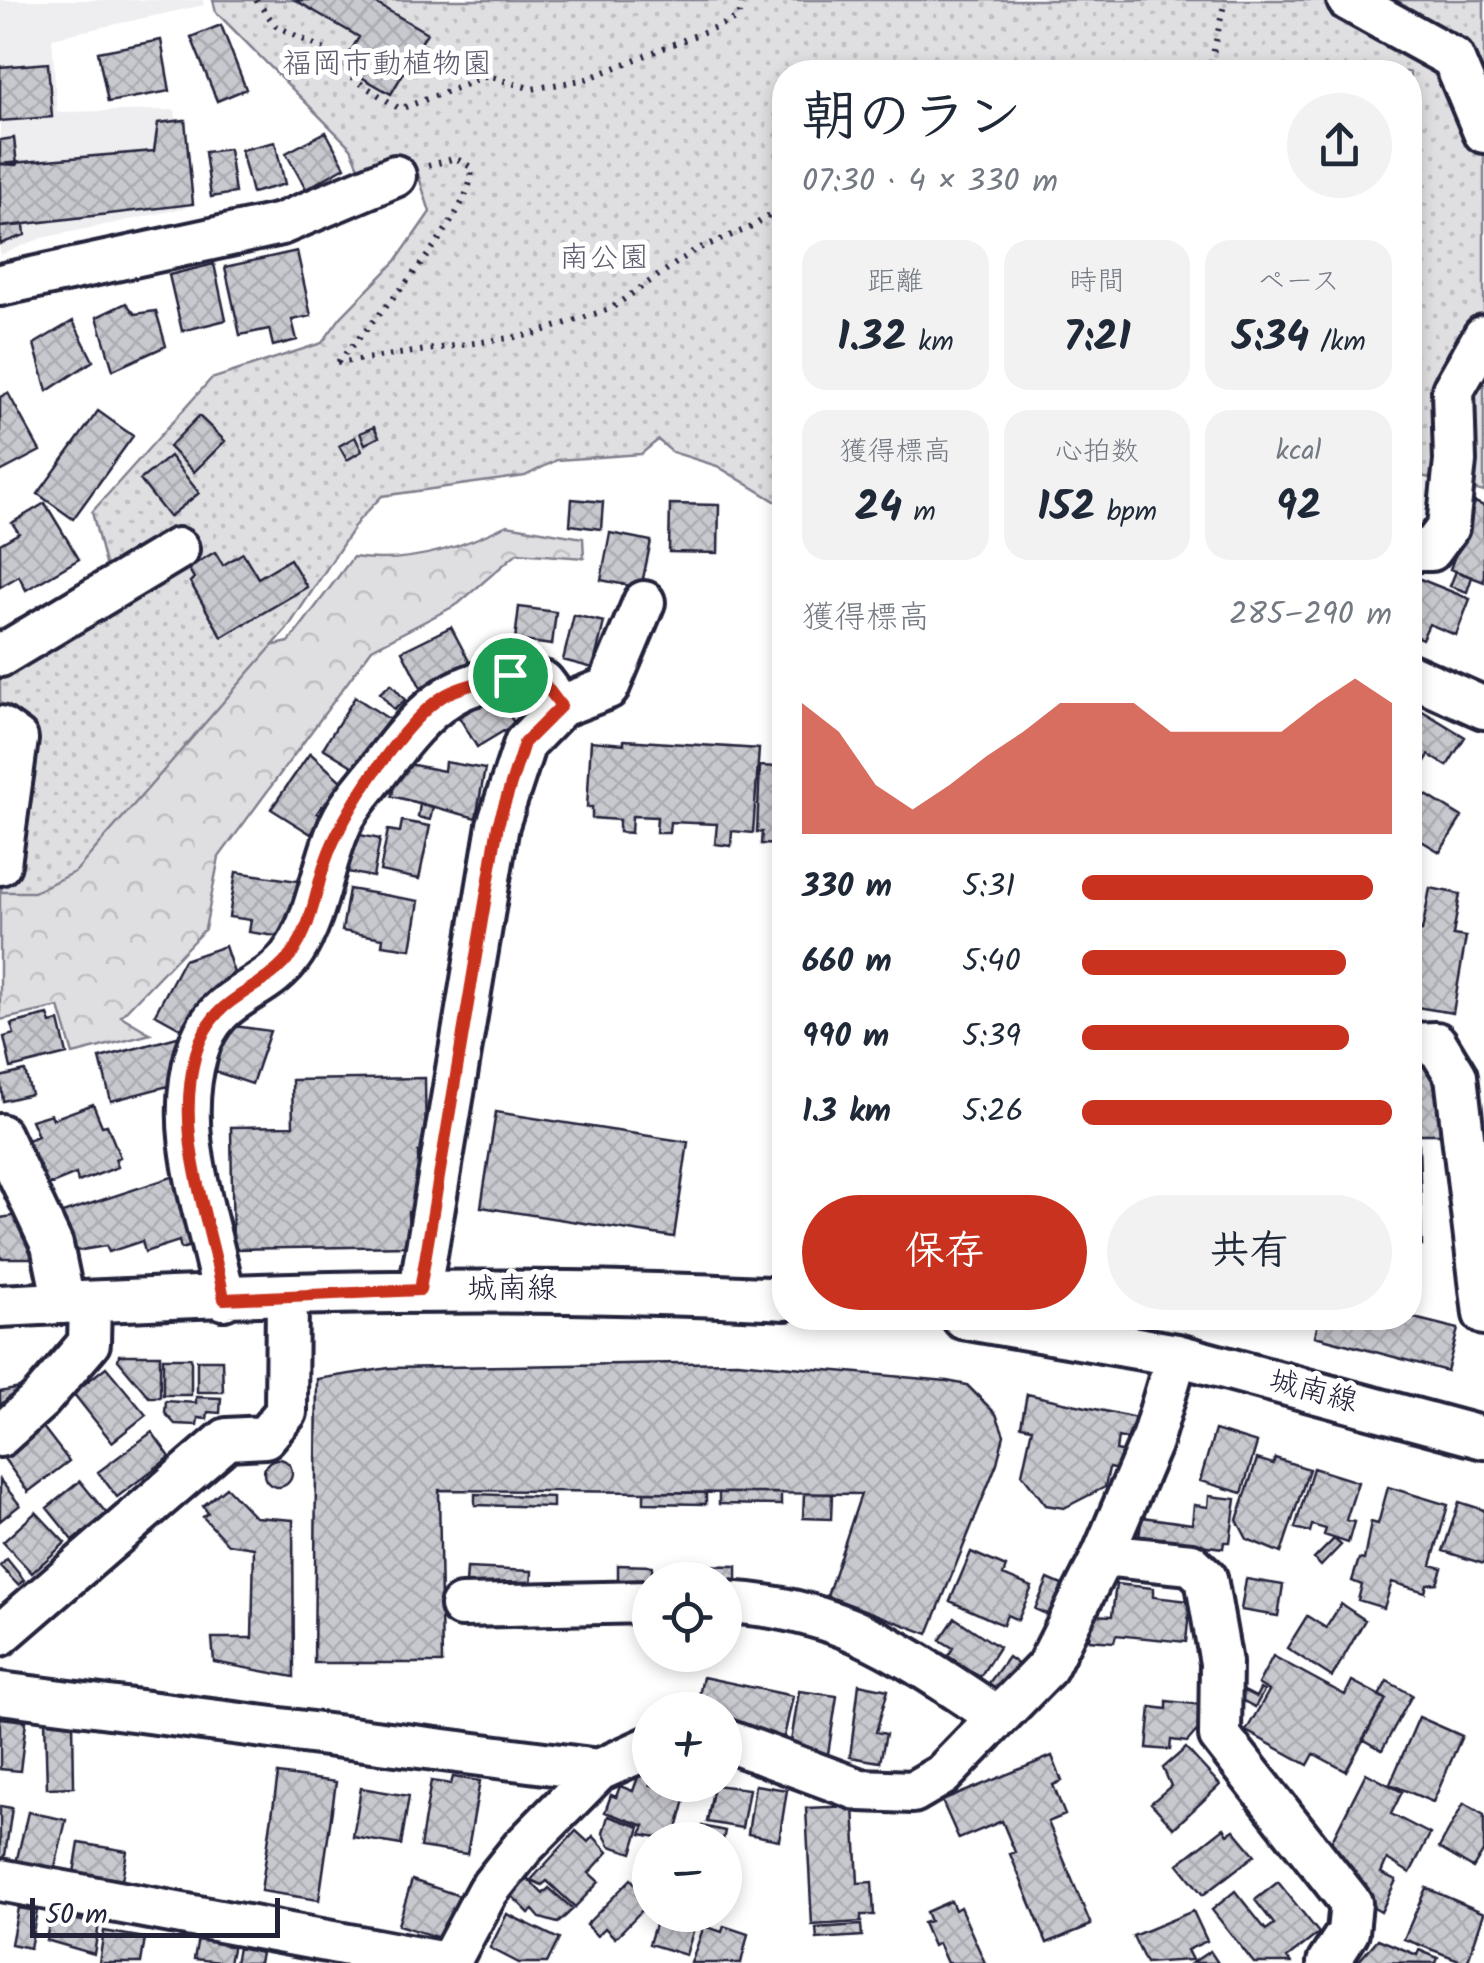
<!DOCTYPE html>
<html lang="ja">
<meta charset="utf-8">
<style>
:root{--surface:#fff;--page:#f2f2f3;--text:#1f2937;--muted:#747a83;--accent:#c8321e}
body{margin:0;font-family:Kalam,"Klee One",sans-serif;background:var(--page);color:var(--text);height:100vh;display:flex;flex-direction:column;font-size:38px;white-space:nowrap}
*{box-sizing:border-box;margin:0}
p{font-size:32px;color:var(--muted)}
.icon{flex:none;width:55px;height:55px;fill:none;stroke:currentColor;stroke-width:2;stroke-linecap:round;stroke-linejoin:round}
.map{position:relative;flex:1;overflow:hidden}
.side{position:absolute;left:772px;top:60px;width:650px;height:1270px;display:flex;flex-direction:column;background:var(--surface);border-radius:40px;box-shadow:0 5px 15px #0003}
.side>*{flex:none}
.tools{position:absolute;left:632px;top:1562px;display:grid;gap:20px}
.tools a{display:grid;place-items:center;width:110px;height:110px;border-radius:50%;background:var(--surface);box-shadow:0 5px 15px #0003;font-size:50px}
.scale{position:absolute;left:30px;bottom:25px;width:250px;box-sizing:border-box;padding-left:10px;border:5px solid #22223b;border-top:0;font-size:28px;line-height:35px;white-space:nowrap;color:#22223b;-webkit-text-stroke:8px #fff;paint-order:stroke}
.pin{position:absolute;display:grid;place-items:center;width:85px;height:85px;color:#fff;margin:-42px;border:5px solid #fff;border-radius:50%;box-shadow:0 2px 10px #0007}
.round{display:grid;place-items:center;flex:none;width:105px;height:105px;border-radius:52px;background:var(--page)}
.headline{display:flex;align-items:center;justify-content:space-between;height:170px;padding:0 30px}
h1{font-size:55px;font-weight:700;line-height:75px}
.figures{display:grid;grid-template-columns:repeat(3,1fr);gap:15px;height:170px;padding:10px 30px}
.figures div{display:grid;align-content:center;border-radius:25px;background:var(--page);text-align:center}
.figures b{font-size:42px;font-weight:700}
.figures small{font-size:28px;font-weight:400}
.figures p{font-size:28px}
.chart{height:280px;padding:20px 30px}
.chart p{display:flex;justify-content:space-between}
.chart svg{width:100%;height:180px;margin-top:10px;fill:var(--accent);opacity:.7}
.primary-button{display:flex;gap:20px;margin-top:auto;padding:20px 30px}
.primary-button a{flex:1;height:115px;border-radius:60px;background:var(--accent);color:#fff;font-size:40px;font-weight:700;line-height:115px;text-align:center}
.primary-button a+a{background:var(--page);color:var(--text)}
ul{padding:0 30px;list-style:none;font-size:32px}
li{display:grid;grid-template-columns:160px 120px 1fr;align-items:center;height:75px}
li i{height:25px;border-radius:12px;background:var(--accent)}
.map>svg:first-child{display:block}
.built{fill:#eeeef1}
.forest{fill:url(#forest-crowns);stroke:#80808e;stroke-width:2.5}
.park{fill:url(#park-dots);stroke:#80808e;stroke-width:2.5}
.building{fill:url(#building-cross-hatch);stroke:#22223b;stroke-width:2.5}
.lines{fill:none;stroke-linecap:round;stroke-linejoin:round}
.minor-casing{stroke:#22223b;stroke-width:48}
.path{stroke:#22223b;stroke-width:6;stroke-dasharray:2.5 8;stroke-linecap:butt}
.minor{stroke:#fff;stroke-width:40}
.route-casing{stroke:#fff;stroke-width:20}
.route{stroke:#c8321e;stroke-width:12}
.labels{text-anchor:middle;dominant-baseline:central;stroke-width:10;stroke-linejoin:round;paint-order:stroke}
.park-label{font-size:30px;fill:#5b5b6d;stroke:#fff}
.street-label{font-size:30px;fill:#22223b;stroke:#fff}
</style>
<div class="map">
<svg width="1484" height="1963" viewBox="0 0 1484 1963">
<defs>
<pattern id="forest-crowns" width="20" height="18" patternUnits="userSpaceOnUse" patternTransform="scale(2.5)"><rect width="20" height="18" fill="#dfdfe2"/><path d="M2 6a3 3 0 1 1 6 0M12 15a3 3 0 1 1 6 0" fill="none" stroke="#bfbfc3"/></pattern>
<pattern id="park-dots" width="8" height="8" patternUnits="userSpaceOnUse" patternTransform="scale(2.5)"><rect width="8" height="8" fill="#dfdfe2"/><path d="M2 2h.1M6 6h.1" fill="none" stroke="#bfbfc3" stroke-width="1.8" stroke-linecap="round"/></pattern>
<pattern id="building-cross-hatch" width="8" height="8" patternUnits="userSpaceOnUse" patternTransform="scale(2.5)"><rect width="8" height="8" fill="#c8c8cf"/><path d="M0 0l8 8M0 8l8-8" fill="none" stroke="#acacb3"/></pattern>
</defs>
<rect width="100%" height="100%" fill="#fff"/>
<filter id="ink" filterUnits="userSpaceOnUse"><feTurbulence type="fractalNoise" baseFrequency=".01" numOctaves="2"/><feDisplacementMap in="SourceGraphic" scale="20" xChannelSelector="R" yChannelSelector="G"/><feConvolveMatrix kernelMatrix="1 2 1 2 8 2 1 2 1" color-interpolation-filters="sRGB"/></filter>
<g filter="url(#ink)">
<!-- built -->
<path class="built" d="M0 0H203L204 5 52 38 57 112 175 110 186 208 42 238 0 255Z"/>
<!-- forest -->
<path class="forest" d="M507 525 583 538 584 558 517 553 458 604 372 649 219 857 205 929 121 1016 151 1034 73 1054 59 1007 0 1020V884L226 655 289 642 353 557C406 565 459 549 507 525Z"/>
<!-- park -->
<path class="park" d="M213 0H1484V492L1410 473V72H785V507L717 466 672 452 658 440 641 454 557 460 525 476 382 496 358 521 287 629 76 871 34 892H0L17 855 0 718V674L107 572 92 512 211 379 322 343 341 317 396 261 430 212 418 174 359 167 351 148 216 12Z"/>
<!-- building -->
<path class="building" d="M295 0H370L427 33 391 94 342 66 359 37Z
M221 25 246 89 217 101 191 37Z
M161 40 170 91 108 102 98 52Z
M48 63 52 117 0 121V67Z
M185 120 193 204 0 227V164L154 151 158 123Z
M326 132 345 167 306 189 286 153Z
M14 138 17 165 0 164V140Z
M275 142 285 184 252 193 241 150Z
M229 149 235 193 211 197 205 152Z
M24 225 25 235 0 244V227Z
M297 251 311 316 292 320 297 340 273 346 269 329 240 335 225 267Z
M214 264 226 320 182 331 169 275Z
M126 303 135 314 156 311 166 346 113 370 97 317Z
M73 321 93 361 47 391 34 344Z
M8 393 40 451 0 472V397Z
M98 411 133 436 73 519 38 494Z
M199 416 225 441 194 472 169 447Z
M374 427 379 437 365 444 360 433Z
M355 437 362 451 347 460 339 446Z
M170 456 199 493 169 517 140 480Z
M572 499 603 502 601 529 570 525Z
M1475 502 1484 506V582L1450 569Z
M45 503 79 559 26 590 19 576 0 587V544L19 533 12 523Z
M670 504 719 505 718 553 669 552Z
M610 533 651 541 641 588 601 580Z
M215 552 223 565 243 553 258 578 290 559 307 587 222 637 190 582 194 578 188 568Z
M1456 571 1472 577 1467 592 1450 586Z
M1410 575 1470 599 1456 635 1429 624 1422 639 1410 634Z
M519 607 556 612 552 645 515 640Z
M574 615 604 622 593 668 563 660Z
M451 627 472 667 423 692 402 651Z
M391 684 405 700 394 710 380 693Z
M496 694 515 724 477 747 459 717Z
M355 697 389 719 357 769 323 748Z
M1411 704 1465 737 1447 766 1429 755 1410 785 1462 817 1440 852 1410 834V707Z
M624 740 759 749 753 833 732 831 731 846 715 844 717 824 670 822 669 833H656L657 817 632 816 631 833 619 832V820L592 818V807H587L591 741 624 744Z
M310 753 341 781 338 786 345 792 331 812 322 806 317 813 323 817 311 834 271 809Z
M398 762 444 771 445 762 485 769 476 818 392 796Z
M779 762H785V845L761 844 762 832H757L760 766 779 767Z
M420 804 433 807 430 820 418 817Z
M402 821 430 826 419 879 380 871 388 830 400 832Z
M350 833 380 839 373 877 343 871Z
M236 872 298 881 289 938 249 932 251 920 229 917Z
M1430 888 1460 894 1453 935 1466 937 1453 1013 1410 1006V929L1422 931Z
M349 889 419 901 411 949 382 945 383 938 342 931Z
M225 946 236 979 214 987 186 1031 155 1014 184 960Z
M48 1015 51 1023 59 1021 67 1054 11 1068 4 1037 14 1034 11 1024Z
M234 1026 270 1031 252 1084 216 1072 225 1030 232 1032Z
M181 1036 176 1084 111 1101 100 1058Z
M1410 1066H1440V1134H1410Z
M25 1071 31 1094 3 1101 0 1077Z
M425 1078 426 1148 418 1152 419 1211 408 1212 409 1246 233 1249 231 1127 293 1126 292 1080Z
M93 1104 102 1126 107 1125 120 1157 115 1159 118 1167 78 1182 76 1174 44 1187 27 1140 38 1136 31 1120 51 1114 53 1119Z
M496 1112 688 1142 674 1237 481 1207Z
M1419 1144 1422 1246 1410 1247V1145Z
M175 1176 198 1244 181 1249 179 1241 145 1252 142 1241 109 1252 106 1246 69 1252 56 1215Z
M25 1214 38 1253 33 1258H0V1218Z
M1410 1317 1458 1329 1447 1371 1315 1336 1319 1318Z
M119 1355H160V1397H149L118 1360Z
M163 1358H191V1395H163Z
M197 1360H222L223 1392H197Z
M737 1362 947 1381 967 1385 996 1414 1004 1435 997 1463 928 1634 827 1596 861 1494 439 1490 442 1663H314L317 1379 389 1368Z
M106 1367 146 1415 112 1442 73 1393Z
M34 1385 0 1432V1392Z
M1027 1394 1136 1418 1127 1439 1118 1437 1116 1451 1126 1453 1122 1471 1109 1468 1105 1487 1064 1508 1046 1505 1022 1474 1032 1428 1021 1426Z
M196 1397 221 1398 220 1413 208 1412 207 1419 198 1418 197 1425 175 1424 165 1413 166 1401 196 1403Z
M39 1422 69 1461 28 1492 0 1453Z
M1215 1430 1257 1443 1242 1493 1200 1481Z
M152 1432 170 1457 117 1497 98 1472Z
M1275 1458 1309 1469 1281 1553 1247 1539 1237 1520 1257 1459 1273 1464Z
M264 1473a14 14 0 1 1 28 0a14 14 0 1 1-28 0Z
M1313 1468 1358 1482 1346 1520 1354 1522 1348 1543 1324 1535 1326 1529 1312 1525 1310 1532 1295 1528Z
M0 1480 20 1505 0 1521Z
M80 1481 107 1514 73 1540 47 1508Z
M226 1487 255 1517 293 1520 294 1677 214 1662 212 1638H252L254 1548 228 1544 203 1517 208 1513 203 1506Z
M1388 1487 1448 1505 1431 1565 1442 1568 1437 1583 1427 1584 1425 1592 1392 1582 1384 1608 1358 1600 1362 1585 1352 1581 1359 1559 1364 1560 1371 1522 1378 1524Z
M644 1492 706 1493V1504L644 1503Z
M719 1493H781V1505L719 1504Z
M475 1494 553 1497V1507L475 1505Z
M804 1494H832L831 1519 803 1518Z
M1209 1496 1236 1499 1230 1542H1224L1223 1548 1139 1537 1142 1517 1192 1524 1194 1505 1208 1507Z
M1459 1502 1484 1510V1564L1443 1551Z
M36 1512 65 1543 32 1573 3 1542Z
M1334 1539 1341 1545 1321 1566 1314 1559Z
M971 1552 1006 1567 1003 1575 1032 1587 1018 1620 1007 1615 1003 1625 950 1601Z
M7 1559 24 1580 18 1585 0 1566Z
M618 1565 652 1566V1580L618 1582Z
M683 1565 737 1566V1580L683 1579Z
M467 1568 532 1571 531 1588 466 1585Z
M1048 1579 1071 1589 1058 1619 1035 1609Z
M1246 1579 1283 1585 1278 1616 1241 1610Z
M1116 1584 1153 1588V1597L1190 1601 1186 1642 1116 1635 1114 1642 1089 1640 1092 1615 1112 1616Z
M1341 1604 1365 1620 1332 1677 1287 1648 1307 1616 1326 1628Z
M955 1618 999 1647 980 1677 948 1656 953 1648 940 1640Z
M1273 1656 1345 1695 1352 1681 1386 1699 1346 1771 1314 1754 1308 1765 1246 1731 1269 1691 1258 1684Z
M1008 1657 1023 1668 1003 1694 989 1683Z
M703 1677 793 1696 784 1737 725 1725V1710H696Z
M1387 1681 1412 1695 1382 1750 1363 1739 1386 1699 1379 1696Z
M859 1684 888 1690 876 1732 886 1734 880 1762 850 1757Z
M1260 1689 1264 1691 1255 1707 1238 1698 1242 1690 1256 1697Z
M799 1691 837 1696 828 1754 790 1748Z
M1167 1701 1203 1705 1201 1726 1187 1742 1171 1740 1170 1750 1147 1748 1151 1707 1167 1709Z
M1419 1717 1462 1736 1433 1802 1390 1784Z
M0 1718 26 1721 20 1771 0 1769Z
M45 1720H73L74 1787 47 1788Z
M1186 1748 1220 1785 1174 1828 1151 1803 1171 1786 1163 1768Z
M1052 1756 1062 1781 1053 1785 1065 1815 1048 1822 1091 1925 1047 1943 1010 1854 1015 1852 1002 1821 959 1839 942 1801Z
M643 1763 650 1766V1785H689L674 1840 641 1834 645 1826 605 1812 611 1795 616 1797 620 1786 633 1791Z
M1366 1773 1402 1792 1391 1814 1430 1834 1410 1873 1387 1859 1381 1873 1396 1880 1381 1912 1358 1899 1366 1884 1348 1875 1328 1848Z
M278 1774 336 1782 319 1900 261 1891Z
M453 1777 480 1781 467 1854 420 1847 431 1781 451 1784Z
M714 1785 749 1789 742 1828 707 1822Z
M755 1785 787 1790 779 1840 748 1834Z
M361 1788 409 1796 401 1845 353 1837Z
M1464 1803 1484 1815V1850L1473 1868 1439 1848Z
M0 1806 12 1808 3 1869H0Z
M854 1806 858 1883 872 1882 874 1915H861V1922L812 1925 806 1808Z
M28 1812 66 1820 54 1872 16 1863Z
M608 1816 640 1827 632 1853 610 1846 603 1833Z
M702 1826 725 1831 723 1840 700 1836Z
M1224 1828 1228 1834 1234 1830 1255 1855 1203 1895 1178 1864Z
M576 1831 588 1842 593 1836 608 1852 589 1873 599 1882 575 1907 547 1881 542 1885 531 1880Z
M79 1843 127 1851 122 1880 74 1873Z
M527 1878 543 1894 549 1888 573 1909 558 1923 540 1918 533 1910 529 1913 510 1894Z
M631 1879 650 1902 615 1938 605 1928 597 1936 586 1925Z
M412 1880 466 1898 452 1942 398 1925Z
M1278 1882 1319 1933 1287 1958 1291 1963H1254L1212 1910 1235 1891 1266 1930 1274 1924 1255 1900Z
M1426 1888 1484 1913 1467 1963 1404 1939Z
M951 1901 955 1910 960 1907 985 1963H947L938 1943 933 1946 923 1923 930 1921 926 1912Z
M18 1908 37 1911 30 1948 11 1944Z
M1193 1911 1207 1941 1187 1950 1192 1960 1146 1963 1133 1936Z
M507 1914 559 1939 547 1963H519L490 1948Z
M51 1915 99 1924 94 1954 46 1940Z
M658 1915H698L686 1955 649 1944Z
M861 1925 862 1936 817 1939 816 1928Z
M704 1926 722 1932 724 1926 748 1934 741 1963H691Z
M104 1931 145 1938 141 1963H99Z
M198 1938 233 1944 229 1963 194 1959Z
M1378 1939 1417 1955 1419 1950 1438 1958 1436 1963 1358 1962Z
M238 1948 261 1953 259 1963H235Z
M1210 1951 1218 1963H1192Z"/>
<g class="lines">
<defs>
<path id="minor" d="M1348 0 1453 58 1484 132
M0 285 281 224 395 176
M1410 550H1431L1448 527 1455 461 1453 390 1484 336
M0 656 178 549
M1410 675 1484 708
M0 727 17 739 0 864
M1410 1044 1436 1043 1456 1076 1484 1314
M0 1135 52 1245 64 1303
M420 1290 498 825 525 743 561 706 608 688 644 602
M224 1299C210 1217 172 1137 197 1052 216 989 264 997 294 951 319 913 322 864 341 823 350 803 368 785 381 767 425 708 464 666 543 682L561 706
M0 1306C261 1292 524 1285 785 1299
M963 1318 1177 1355 1484 1438
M1177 1355 1151 1442 1103 1555 1191 1564 1206 1578 1221 1663 1220 1736 1351 1903 1348 1932 1328 1963
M0 1436 41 1399 89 1343 90 1302
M725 1602C843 1608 903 1654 998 1717
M461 1606 650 1602
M0 1635 227 1439 265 1437 286 1412 287 1296
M0 1693 599 1770 523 1847 487 1892 449 1963
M725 1740 860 1790 913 1792 942 1775 1047 1667 1103 1555
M599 1770 650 1747
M0 1880 445 1963"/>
</defs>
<!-- minor casing -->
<use href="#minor" class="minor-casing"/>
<!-- path -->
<path class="path" d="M256 0 276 26 333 54 351 77 400 109 488 76 532 89 587 79 738 18 742 0
M1209 72 1225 0
M338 362C367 328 480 207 471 167L455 158 428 166
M337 363 530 335 610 309 695 250 752 227 785 204"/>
<!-- minor -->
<use href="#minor" class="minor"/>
</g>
</g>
<g class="lines" filter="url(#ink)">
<defs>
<path id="route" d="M510 675 543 682 561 706 524 743 498 825 420 1290 224 1299C210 1217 173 1138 196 1053 214 990 262 996 293 952 313 924 315 891 326 860 341 815 404 720 445 695 463 685 490 680 510 675Z"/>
</defs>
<!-- route casing -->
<use href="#route" class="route-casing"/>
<!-- route -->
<use href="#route" class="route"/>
</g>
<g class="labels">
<!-- park labels -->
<g class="park-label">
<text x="387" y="65">福岡市動植物園</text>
<text x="604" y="259">南公園</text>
</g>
<!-- street labels -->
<g class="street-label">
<text x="512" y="1290">城南線</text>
<text transform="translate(1313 1392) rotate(15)">城南線</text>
</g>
</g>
</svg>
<div class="tools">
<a><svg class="icon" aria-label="locate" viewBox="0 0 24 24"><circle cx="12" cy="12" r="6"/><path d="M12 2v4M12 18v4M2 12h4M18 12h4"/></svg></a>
<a>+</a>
<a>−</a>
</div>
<div class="scale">50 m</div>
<div class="pin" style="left:510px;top:675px;background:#1e9e55"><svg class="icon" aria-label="arrive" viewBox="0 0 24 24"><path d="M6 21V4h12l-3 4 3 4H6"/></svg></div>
<section class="side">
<div class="headline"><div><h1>朝のラン</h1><p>07:30 · 4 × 330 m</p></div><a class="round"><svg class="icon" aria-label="share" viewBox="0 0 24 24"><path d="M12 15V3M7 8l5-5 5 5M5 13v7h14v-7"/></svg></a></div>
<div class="figures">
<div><p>距離</p><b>1.32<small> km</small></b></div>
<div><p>時間</p><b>7:21</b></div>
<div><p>ペース</p><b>5:34<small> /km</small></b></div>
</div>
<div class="figures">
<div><p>獲得標高</p><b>24<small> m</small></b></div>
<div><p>心拍数</p><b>152<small> bpm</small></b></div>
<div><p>kcal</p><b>92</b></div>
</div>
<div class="chart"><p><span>獲得標高</span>285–290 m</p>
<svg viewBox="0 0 160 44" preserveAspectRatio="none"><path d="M0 44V12L10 19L20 32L30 38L40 32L50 25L60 19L70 12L80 12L90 12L100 19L110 19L120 19L130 19L140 12L150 6L160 12V44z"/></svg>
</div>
<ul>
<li><b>330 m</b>5:31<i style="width:94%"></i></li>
<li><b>660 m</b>5:40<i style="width:85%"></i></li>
<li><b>990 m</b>5:39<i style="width:86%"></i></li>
<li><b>1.3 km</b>5:26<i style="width:100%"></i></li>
</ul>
<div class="primary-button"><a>保存</a><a>共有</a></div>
</section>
</div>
